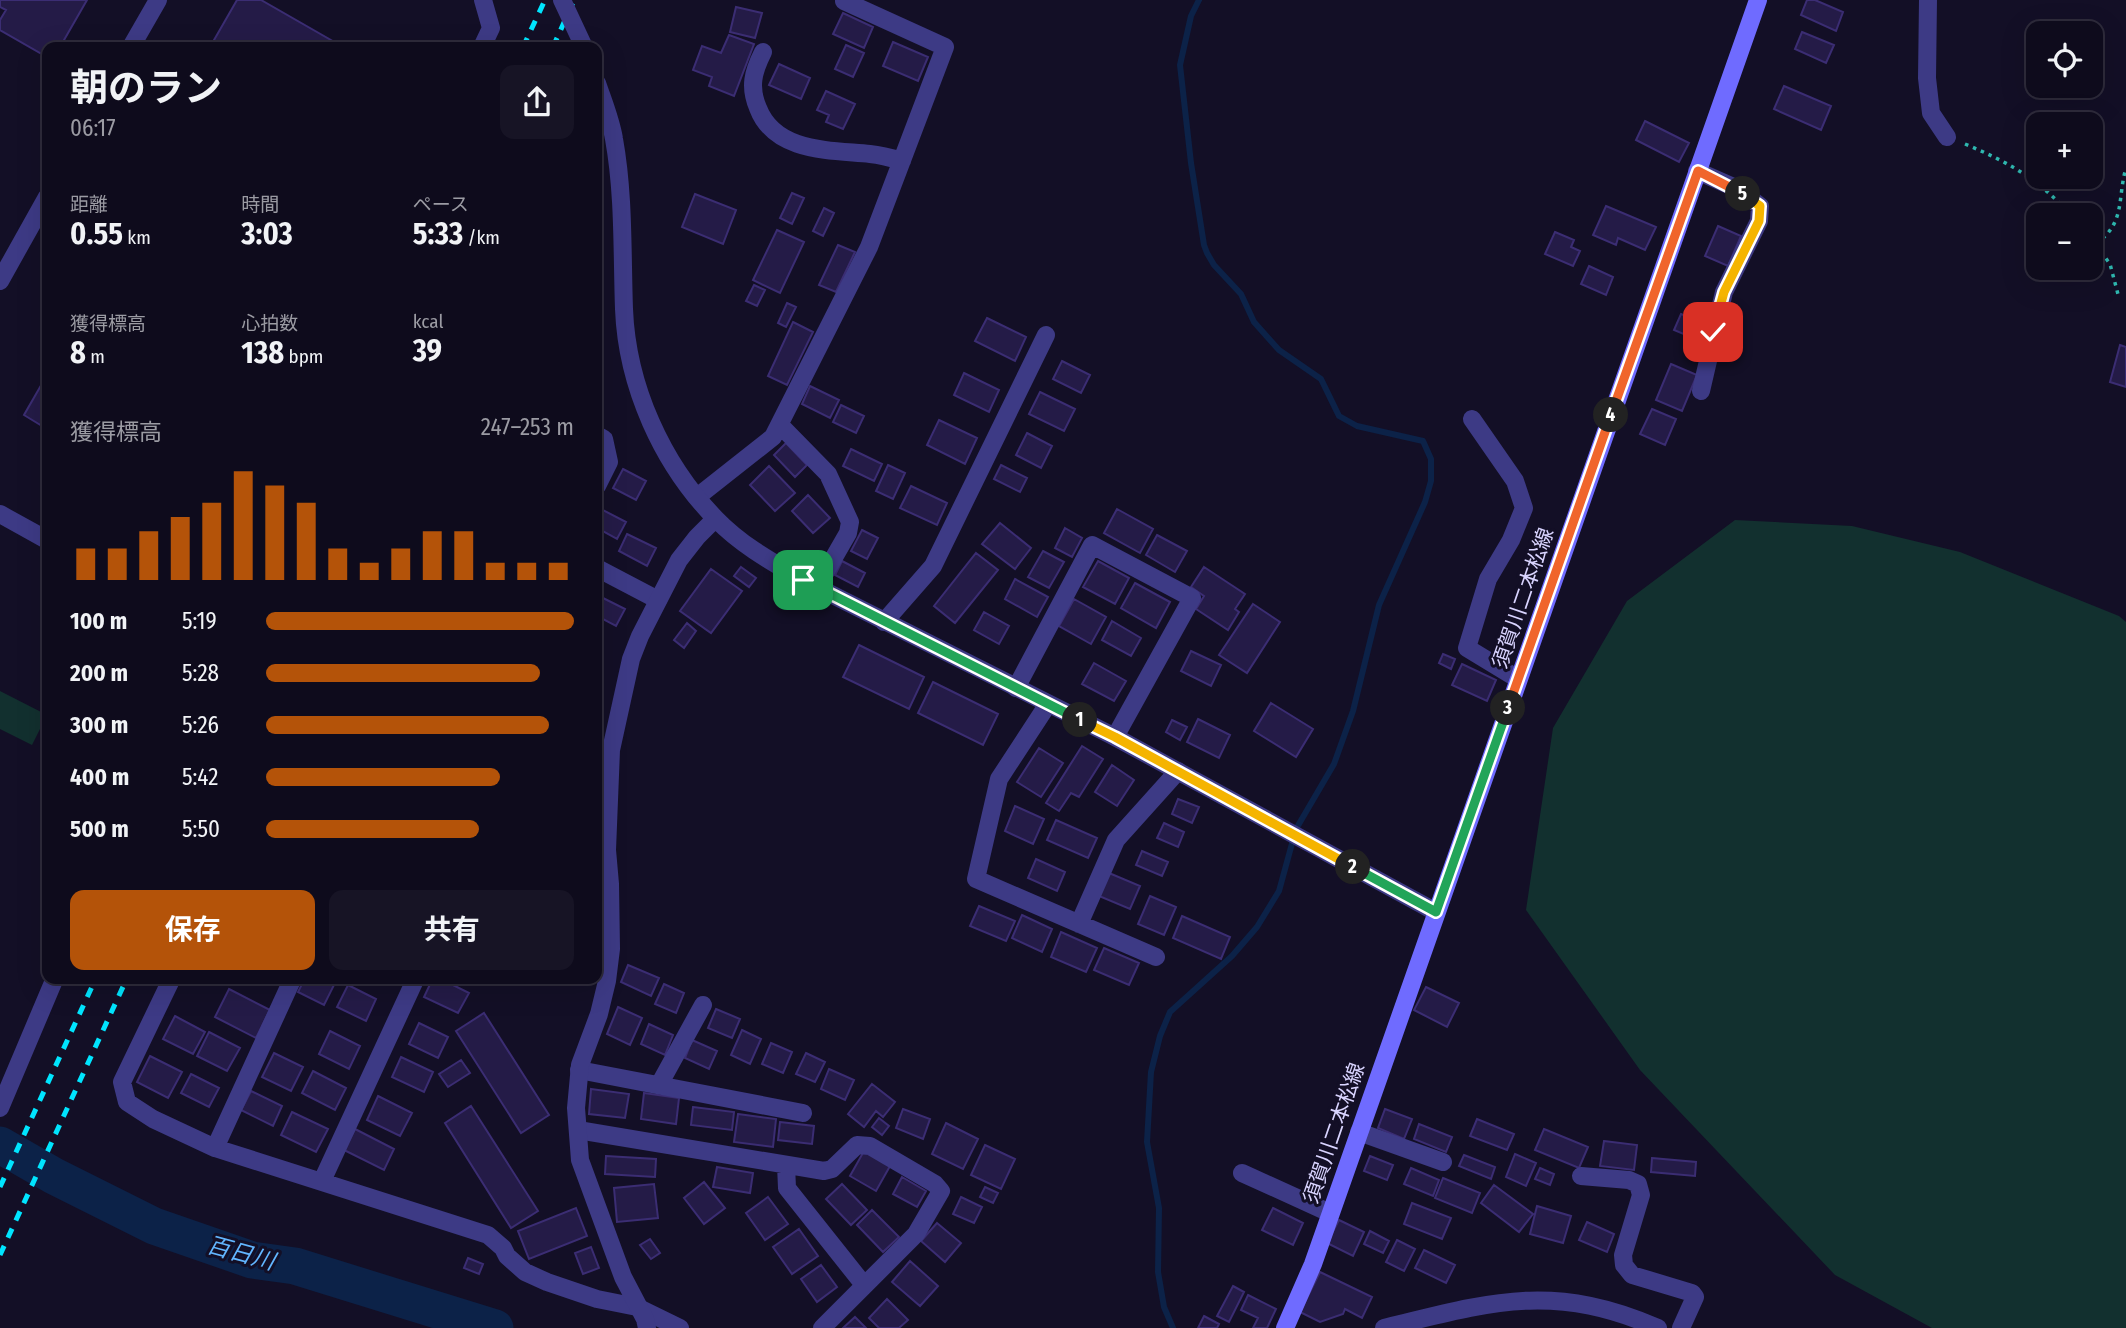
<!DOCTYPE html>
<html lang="ja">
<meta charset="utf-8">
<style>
:root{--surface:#0e0b1c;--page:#171425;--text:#f1f3f6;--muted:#9b9ba3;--line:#2e2b3b;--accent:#b45309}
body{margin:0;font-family:"Fira Sans Condensed","Noto Sans JP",sans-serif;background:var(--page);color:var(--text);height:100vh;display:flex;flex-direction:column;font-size:26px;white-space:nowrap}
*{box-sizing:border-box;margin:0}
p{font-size:23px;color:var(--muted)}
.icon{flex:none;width:38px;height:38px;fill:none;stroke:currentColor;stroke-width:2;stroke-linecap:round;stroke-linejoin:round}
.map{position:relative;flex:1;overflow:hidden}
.drawer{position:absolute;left:42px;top:42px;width:560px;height:942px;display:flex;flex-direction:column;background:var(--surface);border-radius:14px;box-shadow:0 7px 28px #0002,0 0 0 2px var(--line)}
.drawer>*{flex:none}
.fabs{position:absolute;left:2026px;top:21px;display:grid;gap:14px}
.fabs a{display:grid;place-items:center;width:77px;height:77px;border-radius:14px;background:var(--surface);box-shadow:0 7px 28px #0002,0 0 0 2px var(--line);font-size:35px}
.pin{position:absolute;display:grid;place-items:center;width:60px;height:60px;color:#fff;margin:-30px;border-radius:14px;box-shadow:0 4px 10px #0006}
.km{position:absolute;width:35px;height:35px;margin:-18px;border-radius:50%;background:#222;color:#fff;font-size:19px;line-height:35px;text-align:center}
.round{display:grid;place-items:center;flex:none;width:74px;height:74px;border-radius:14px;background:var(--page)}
.head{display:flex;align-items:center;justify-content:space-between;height:119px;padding:0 28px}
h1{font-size:38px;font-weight:700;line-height:52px}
.metrics{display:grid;grid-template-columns:repeat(3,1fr);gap:10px;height:119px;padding:7px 28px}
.metrics div{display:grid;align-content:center}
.metrics b{font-size:30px;font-weight:700}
.metrics small{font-size:19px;font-weight:400}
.metrics p{font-size:19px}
.chart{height:196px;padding:14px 28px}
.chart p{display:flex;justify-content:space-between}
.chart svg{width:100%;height:126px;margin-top:7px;stroke:var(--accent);stroke-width:6}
.action{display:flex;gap:14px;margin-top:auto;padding:14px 28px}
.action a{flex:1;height:80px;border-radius:14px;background:var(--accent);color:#fff;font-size:28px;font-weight:700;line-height:80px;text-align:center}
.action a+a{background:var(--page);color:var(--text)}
ul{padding:0 28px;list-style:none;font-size:23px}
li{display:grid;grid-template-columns:112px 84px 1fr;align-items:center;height:52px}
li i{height:18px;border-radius:9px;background:var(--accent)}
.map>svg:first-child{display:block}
.green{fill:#12302f}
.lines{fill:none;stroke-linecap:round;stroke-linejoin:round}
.stream{stroke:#0c2248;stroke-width:6}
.river{stroke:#0c2248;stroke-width:37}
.building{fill:#241b47;stroke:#3b2d73;stroke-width:2}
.path{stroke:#2fb8b0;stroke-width:3.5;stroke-dasharray:3.5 5;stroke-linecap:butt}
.minor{stroke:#3d3a85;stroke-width:18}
.tertiary{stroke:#3d3a85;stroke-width:18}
.secondary{stroke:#6f6bff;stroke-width:18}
.rail{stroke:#00e5ff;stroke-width:5;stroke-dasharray:10 9;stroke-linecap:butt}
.tertiary-bridge{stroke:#3d3a85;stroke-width:18}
.split-1-casing{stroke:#fff;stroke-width:14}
.split-2-casing{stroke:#fff;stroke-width:14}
.split-3-casing{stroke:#fff;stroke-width:14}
.split-4-casing{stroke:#fff;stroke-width:14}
.split-5-casing{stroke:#fff;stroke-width:14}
.split-6-casing{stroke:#fff;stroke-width:14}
.split-1{stroke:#22a559;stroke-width:9}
.split-2{stroke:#f5b400;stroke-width:9}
.split-3{stroke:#22a559;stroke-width:9}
.split-4{stroke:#f0652b;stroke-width:9}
.split-5{stroke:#f0652b;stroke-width:9}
.split-6{stroke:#f5b400;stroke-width:9}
.labels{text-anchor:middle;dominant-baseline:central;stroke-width:6;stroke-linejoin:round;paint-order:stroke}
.street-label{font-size:21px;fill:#d9d4ff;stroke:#130f26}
.water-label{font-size:23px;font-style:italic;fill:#62b6ff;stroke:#130f26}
</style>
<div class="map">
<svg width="2126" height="1328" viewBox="0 0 2126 1328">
<rect width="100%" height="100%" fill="#130f26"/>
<!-- green -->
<path class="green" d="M1735 520 1852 526 1960 552 2119 616 2126 622V1328H1932L1835 1275 1640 1070 1526 910 1553 728 1627 601Z
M0 691 47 715 32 745 0 729Z"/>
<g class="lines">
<!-- stream -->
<path class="stream" d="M1173 1328 1164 1307 1158 1272 1159 1208 1147 1142 1151 1072 1160 1036 1170 1012 1232 956 1257 927 1279 891 1296 829 1334 764 1353 711 1379 605 1425 502 1431 481V459L1423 441 1357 426 1339 416 1321 379 1279 350 1254 322 1241 294 1214 265 1207 253 1204 245 1191 163 1180 65 1191 16 1199 0"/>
<!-- river -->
<path class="river" d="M0 1145 54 1176 154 1226 252 1260 295 1266 495 1328"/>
</g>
<!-- building -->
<path class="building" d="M0 0H87L60 47H47V57L0 30V20L6 10 0 7Z
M237 0H261L343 47H210Z
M1807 0H1815L1843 12 1836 31 1801 15Z
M736 7 762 13 755 38 730 32Z
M843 13 873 27 864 48 833 34Z
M1802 32 1834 45 1826 63 1795 49Z
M729 35 754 44 734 96 709 86 712 77 693 70 702 46 721 53Z
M893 42 928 57 918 81 883 66Z
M846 45 864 53 853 77 835 69Z
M779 64 810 78 801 99 769 85Z
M1784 86 1831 106 1821 130 1774 109Z
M826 91 855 104 843 129 826 122 829 115 817 110Z
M1645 121 1689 143 1679 162 1636 140Z
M792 193 804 198 792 224 780 218Z
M695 194 736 210 723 244 682 227Z
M1606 206 1656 227 1645 250 1618 238 1616 245 1593 235Z
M824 208 834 213 823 236 813 231Z
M1718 226 1741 236 1728 266 1705 256Z
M777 230 804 242 780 293 753 280Z
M1555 232 1574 240 1571 247 1580 251 1573 266 1545 254Z
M838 245 855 252 836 292 819 285Z
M1589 266 1613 277 1606 295 1581 284Z
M754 285 765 290 757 306 746 301Z
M787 303 796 307 786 327 778 323Z
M1681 314 1705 324 1698 340 1674 330Z
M987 318 1026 337 1015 361 975 341Z
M793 322 813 332 787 385 768 376Z
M2120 345 2126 347V387L2110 382Z
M1062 361 1090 375 1081 393 1053 379Z
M1671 364 1697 375 1682 411 1656 400Z
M964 373 999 390 989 412 954 395Z
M47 375V429L24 415Z
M810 386 839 400 830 418 802 404Z
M1040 392 1075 409 1064 431 1029 414Z
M841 405 864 416 856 433 833 422Z
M1652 409 1676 419 1665 445 1640 434Z
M939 420 977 438 965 464 927 445Z
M1027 433 1052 446 1041 468 1016 455Z
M786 443 807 465 795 477 774 455Z
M851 449 882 464 874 481 843 466Z
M888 465 905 473 893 499 876 491Z
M1001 465 1027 478 1020 492 994 479Z
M769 466 795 493 775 511 750 485Z
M623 469 646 481 636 500 613 488Z
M911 486 947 503 937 525 900 508Z
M808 495 830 518 813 533 792 511Z
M597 507 626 522 617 539 597 528Z
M1117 509 1153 529 1140 553 1104 533Z
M1000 523 1031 548 1015 569 982 544Z
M1065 528 1082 538 1072 557 1055 548Z
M862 530 878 538 867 559 851 551Z
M627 534 656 548 647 566 619 551Z
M1157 535 1187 551 1175 572 1146 555Z
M1043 551 1064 562 1049 588 1028 577Z
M976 553 998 570 955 623 934 606Z
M842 561 865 573 858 587 835 575Z
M1098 561 1129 578 1115 604 1083 587Z
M741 567 756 578 749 587 734 576Z
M1204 567 1245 594 1235 609 1239 612 1228 630 1196 609 1204 596 1191 587Z
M711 569 742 591 711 633 680 611Z
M1015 579 1048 597 1037 617 1005 599Z
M1135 583 1170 602 1156 628 1121 608Z
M599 596 625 609 616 626 597 616V600Z
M1074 599 1106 617 1091 644 1059 626Z
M1253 604 1280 622 1247 673 1219 655Z
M984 612 1009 626 999 644 974 630Z
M1112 621 1141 638 1131 656 1102 640Z
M687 623 696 631 684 648 674 640Z
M859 645 924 677 909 709 843 677Z
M1191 651 1221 665 1211 686 1181 671Z
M1443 654 1455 659 1451 669 1439 663Z
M1094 663 1126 681 1114 701 1082 684Z
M1462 664 1496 680 1487 701 1452 685Z
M933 682 998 714 983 745 918 713Z
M1271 703 1313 729 1296 757 1254 731Z
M1198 719 1230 735 1219 758 1187 742Z
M1172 720 1187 727 1180 740 1166 732Z
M1082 746 1103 759 1079 797 1071 793 1059 811 1046 803Z
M1039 748 1063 763 1041 797 1017 782Z
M1112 765 1134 780 1117 806 1095 792Z
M1178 799 1199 807 1192 823 1172 814Z
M1015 806 1044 819 1033 844 1005 831Z
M1056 820 1097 838 1088 858 1047 840Z
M1164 823 1184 832 1178 847 1157 838Z
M1142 851 1168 862 1162 876 1136 865Z
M1036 859 1065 872 1057 891 1028 878Z
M1109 873 1140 886 1130 909 1099 896Z
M1150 896 1176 907 1164 935 1138 924Z
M979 906 1015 921 1006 941 970 926Z
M1022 915 1052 929 1042 952 1012 938Z
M1182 916 1230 937 1221 959 1173 938Z
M1061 932 1097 948 1086 972 1051 957Z
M1104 948 1139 963 1129 985 1094 970Z
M628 965 659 978 651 996 621 982Z
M305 978H326L335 983 324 1005 298 992Z
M433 978H439L469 993 458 1013 424 997Z
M664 984 684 993 676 1013 655 1004Z
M348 985 376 999 366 1021 337 1007Z
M1426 987 1459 1003 1447 1027 1414 1010Z
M229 989 270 1010 256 1038 215 1017Z
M618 1007 642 1018 630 1045 607 1034Z
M716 1009 740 1019 732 1038 708 1028Z
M484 1013 549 1115 521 1133 456 1031Z
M175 1016 205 1032 193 1054 163 1039Z
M419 1023 448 1037 438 1058 409 1044Z
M649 1024 673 1035 665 1055 641 1044Z
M742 1030 761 1039 750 1064 731 1055Z
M330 1031 360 1046 349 1069 319 1054Z
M209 1032 240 1048 227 1071 197 1056Z
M692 1040 717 1051 709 1069 685 1058Z
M771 1043 792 1052 783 1073 762 1064Z
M274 1053 303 1067 291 1091 262 1077Z
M806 1053 825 1062 815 1082 796 1074Z
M150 1056 182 1072 168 1098 137 1082Z
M401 1057 433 1072 424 1092 392 1077Z
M461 1060 470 1073 448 1087 439 1074Z
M829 1069 854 1080 845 1100 821 1089Z
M313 1071 346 1088 335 1110 302 1093Z
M191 1074 219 1088 209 1107 181 1093Z
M872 1084 895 1102 883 1117 876 1111 864 1127 848 1114Z
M591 1089 629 1094 625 1118 589 1114Z
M251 1091 282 1106 273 1126 241 1110Z
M644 1093 679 1098 676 1124 641 1119Z
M378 1096 412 1113 400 1136 367 1120Z
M471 1106 538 1211 511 1228 445 1123Z
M693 1107 734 1112 732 1130 691 1125Z
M903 1109 930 1119 923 1139 896 1128Z
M1385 1109 1412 1119 1404 1139 1378 1128Z
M292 1112 328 1129 316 1152 281 1135Z
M738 1114 776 1119 773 1147 734 1142Z
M879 1118 889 1126 882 1135 872 1127Z
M1477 1119 1514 1134 1507 1150 1470 1136Z
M780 1122 814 1126 812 1144 778 1140Z
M946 1123 978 1139 963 1169 932 1154Z
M1419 1124 1452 1137 1446 1152 1414 1139Z
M355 1129 394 1149 384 1170 344 1150Z
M1544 1129 1588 1147 1579 1168 1535 1150Z
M1604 1141 1637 1145 1634 1170 1600 1166Z
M985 1145 1015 1159 1001 1189 971 1175Z
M864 1151 890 1166 876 1191 850 1176Z
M1515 1154 1536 1163 1526 1186 1506 1177Z
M1464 1155 1495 1167 1491 1179 1459 1166Z
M606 1156 656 1159 655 1177 605 1174Z
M1370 1156 1393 1165 1387 1180 1364 1171Z
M1652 1158 1696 1162 1695 1176 1651 1172Z
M717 1167 753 1173 750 1193 713 1187Z
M1411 1168 1439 1180 1433 1196 1404 1184Z
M1540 1168 1554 1174 1550 1185 1535 1179Z
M902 1177 926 1191 917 1207 893 1194Z
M1443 1178 1480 1193 1472 1213 1435 1198Z
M704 1182 725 1208 704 1224 684 1198Z
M654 1184 658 1218 617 1222 614 1188Z
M842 1184 867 1210 851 1225 826 1199Z
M1494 1185 1533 1214 1519 1232 1481 1203Z
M985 1187 998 1193 993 1203 980 1197Z
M768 1197 788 1224 765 1240 746 1213Z
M961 1197 982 1207 974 1223 953 1214Z
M1412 1203 1451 1218 1442 1239 1404 1224Z
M1537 1206 1571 1216 1563 1243 1530 1234Z
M576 1208 587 1236 529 1259 518 1231Z
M1273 1208 1303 1223 1293 1245 1262 1230Z
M872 1210 899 1237 883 1252 857 1225Z
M1339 1220 1364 1232 1353 1256 1327 1243Z
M1587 1222 1614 1234 1607 1252 1579 1240Z
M937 1223 961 1243 945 1262 921 1241Z
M799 1229 818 1256 792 1274 773 1247Z
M1370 1231 1389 1241 1383 1253 1364 1244Z
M650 1239 660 1253 651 1259 640 1245Z
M1397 1240 1415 1249 1404 1271 1386 1262Z
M591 1247 599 1268 583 1274 575 1253Z
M1424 1250 1455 1265 1446 1283 1415 1268Z
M468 1258 483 1264 479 1274 464 1268Z
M910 1261 938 1286 920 1306 892 1282Z
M821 1265 837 1287 817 1302 801 1279Z
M1320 1272 1372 1297 1362 1318 1345 1309 1343 1314 1320 1322 1300 1312Z
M1233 1286 1244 1292 1229 1322 1217 1316Z
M1248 1295 1276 1309 1267 1328H1253L1258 1318 1241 1310Z
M887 1299 908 1320 899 1328H879L869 1318Z
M1204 1316 1219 1324 1217 1328H1198Z
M855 1317 866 1328H843Z"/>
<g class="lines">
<!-- path -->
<path class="path" d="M1965 144C2006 161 2041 180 2070 215
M2091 238 2110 264 2119 298
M2096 244C2126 222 2117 199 2126 168"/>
<!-- minor -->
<path class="minor" d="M1928 0 1927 78 1931 113 1947 137
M763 52C753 72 749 87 758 108 775 153 831 150 870 154 881 155 892 158 902 161
M1697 171 1738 189 1760 206 1759 221 1724 292 1701 391
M1472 419 1515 481 1524 508 1511 540 1488 579 1467 648 1518 679
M780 425 828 474 850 522 848 533 817 587
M597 435 604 439 609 462 597 486
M697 497 773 437 869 247 945 47 844 1
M0 514 47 540
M597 568 658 600
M884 622 933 566 1046 335
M1016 688 1092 545 1192 598 1115 737
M1048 704 999 779 976 879 1156 957
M1079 924 1116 840 1178 771
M172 978 122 1082 127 1102 153 1119 215 1148 488 1235 503 1248 507 1256 525 1272 547 1282 597 1299 637 1307 680 1328
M579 1070 803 1113
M659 1085 703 1005
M0 1108 55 978
M578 1130 824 1171 832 1169 857 1145 870 1146 935 1184 941 1191 916 1234 822 1328
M1359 1132 1443 1162
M215 1148 293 978
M786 1165 787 1188 864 1285
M1242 1173 1330 1213
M1581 1176 1629 1180 1638 1184 1641 1195 1623 1255 1624 1265 1632 1275 1692 1293 1695 1297 1681 1328
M322 1181 416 978"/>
<!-- tertiary -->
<path class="tertiary" d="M131 47 158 0
M482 47 491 28 483 0
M597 83C603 101 611 120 614 139 624 194 622 253 624 309 627 386 662 464 716 519 741 545 772 562 803 580L1115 737 1436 912
M0 281 47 197
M647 1328 645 1319 623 1277 580 1160 576 1108 580 1065 599 1014 607 981 611 949 610 884 607 850 611 750 631 659 640 636 679 560 697 537 715 519
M1384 1328C1491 1302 1552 1282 1658 1328"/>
<!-- secondary -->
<path class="secondary" d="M1285 1328 1313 1264 1758 0"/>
<!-- rail -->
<path class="rail" d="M523 47 545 0
M553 47 574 0
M0 1187 96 978
M0 1255 127 978"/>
<!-- tertiary-bridge -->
<path class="tertiary-bridge" d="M562 0 584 47"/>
</g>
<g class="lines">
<defs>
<path id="split-1" d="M803 580 1080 720"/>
<path id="split-2" d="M1080 720 1115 737 1353 867"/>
<path id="split-3" d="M1353 867 1436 912 1508 708"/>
<path id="split-4" d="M1508 708 1611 415"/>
<path id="split-5" d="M1611 415 1698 171 1743 194"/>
<path id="split-6" d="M1713 332 1724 292 1759 221 1760 206 1743 194"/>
</defs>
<!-- split-1 casing -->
<use href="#split-1" class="split-1-casing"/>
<!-- split-2 casing -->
<use href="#split-2" class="split-2-casing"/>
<!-- split-3 casing -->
<use href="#split-3" class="split-3-casing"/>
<!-- split-4 casing -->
<use href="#split-4" class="split-4-casing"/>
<!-- split-5 casing -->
<use href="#split-5" class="split-5-casing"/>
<!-- split-6 casing -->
<use href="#split-6" class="split-6-casing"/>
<!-- split-1 -->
<use href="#split-1" class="split-1"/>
<!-- split-2 -->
<use href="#split-2" class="split-2"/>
<!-- split-3 -->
<use href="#split-3" class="split-3"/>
<!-- split-4 -->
<use href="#split-4" class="split-4"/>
<!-- split-5 -->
<use href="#split-5" class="split-5"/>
<!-- split-6 -->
<use href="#split-6" class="split-6"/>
</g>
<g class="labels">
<!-- street labels -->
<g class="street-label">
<text transform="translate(1523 598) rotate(-71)">須賀川二本松線</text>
<text transform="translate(1334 1133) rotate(-71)">須賀川二本松線</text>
</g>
<!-- water labels -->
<g class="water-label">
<text transform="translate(241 1253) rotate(15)">百日川</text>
</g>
</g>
</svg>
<div class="fabs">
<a><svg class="icon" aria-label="locate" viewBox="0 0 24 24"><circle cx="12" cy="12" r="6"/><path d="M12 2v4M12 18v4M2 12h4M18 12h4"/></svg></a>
<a>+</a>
<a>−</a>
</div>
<div class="pin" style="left:803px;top:580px;background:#1e9e55"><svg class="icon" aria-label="arrive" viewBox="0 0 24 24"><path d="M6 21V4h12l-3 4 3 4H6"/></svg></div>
<div class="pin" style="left:1713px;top:332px;background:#d93025"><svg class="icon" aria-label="check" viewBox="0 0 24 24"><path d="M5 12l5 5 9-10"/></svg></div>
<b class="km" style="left:1080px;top:720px">1</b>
<b class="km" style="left:1353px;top:867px">2</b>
<b class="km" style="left:1508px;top:708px">3</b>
<b class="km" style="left:1611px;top:415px">4</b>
<b class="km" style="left:1743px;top:194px">5</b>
<section class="drawer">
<div class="head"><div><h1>朝のラン</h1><p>06:17</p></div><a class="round"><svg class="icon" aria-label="share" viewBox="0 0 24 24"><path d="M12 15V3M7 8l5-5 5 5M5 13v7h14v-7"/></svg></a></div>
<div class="metrics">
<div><p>距離</p><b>0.55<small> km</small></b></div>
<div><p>時間</p><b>3:03</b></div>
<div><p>ペース</p><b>5:33<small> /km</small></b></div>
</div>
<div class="metrics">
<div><p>獲得標高</p><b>8<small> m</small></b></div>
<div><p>心拍数</p><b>138<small> bpm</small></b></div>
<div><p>kcal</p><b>39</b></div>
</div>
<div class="chart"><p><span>獲得標高</span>247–253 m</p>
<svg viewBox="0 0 160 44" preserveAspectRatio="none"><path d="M5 44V33M15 44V33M25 44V27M35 44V22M45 44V17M55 44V6M65 44V11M75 44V17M85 44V33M95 44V38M105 44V33M115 44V27M125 44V27M135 44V38M145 44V38M155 44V38"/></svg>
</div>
<ul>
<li><b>100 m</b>5:19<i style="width:100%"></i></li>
<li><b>200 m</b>5:28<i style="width:89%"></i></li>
<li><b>300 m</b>5:26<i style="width:92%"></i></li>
<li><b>400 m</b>5:42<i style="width:76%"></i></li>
<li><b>500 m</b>5:50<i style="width:69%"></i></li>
</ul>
<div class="action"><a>保存</a><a>共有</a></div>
</section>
</div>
